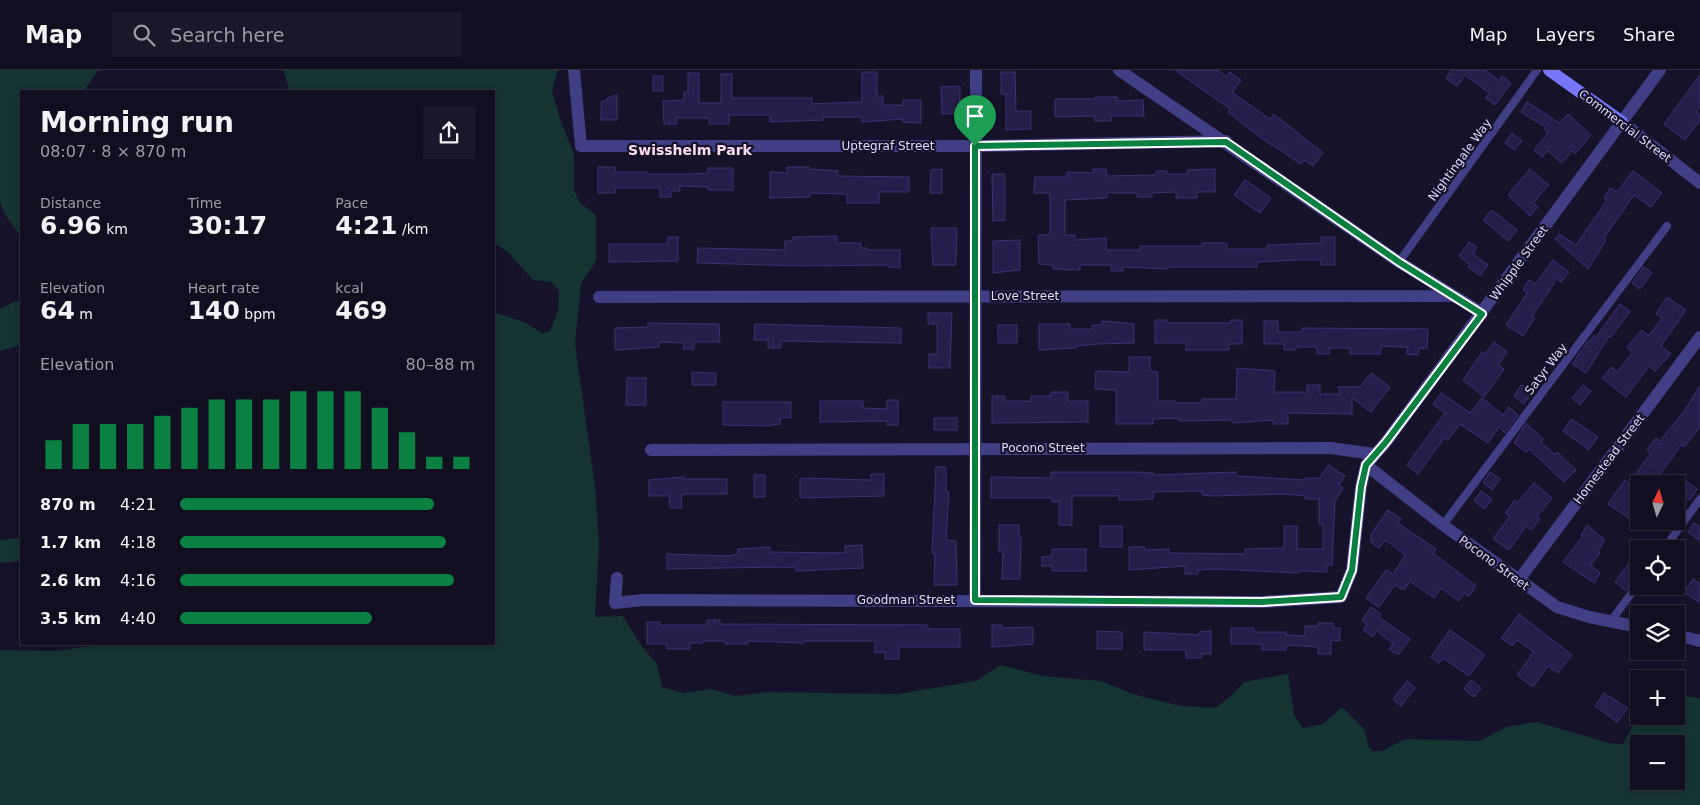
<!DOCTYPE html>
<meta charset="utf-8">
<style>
:root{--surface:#100e1f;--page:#191728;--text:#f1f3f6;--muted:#9c9ca4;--line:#302e3d;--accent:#0b8043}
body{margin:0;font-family:"DejaVu Sans",sans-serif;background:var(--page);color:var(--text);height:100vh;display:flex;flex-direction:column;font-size:19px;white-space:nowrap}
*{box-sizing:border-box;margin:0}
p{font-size:16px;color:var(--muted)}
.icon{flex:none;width:28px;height:28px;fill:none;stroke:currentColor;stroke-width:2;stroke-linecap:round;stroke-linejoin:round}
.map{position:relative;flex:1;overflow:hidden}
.sheet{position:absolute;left:20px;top:20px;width:475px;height:555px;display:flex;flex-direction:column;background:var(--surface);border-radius:0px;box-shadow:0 2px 8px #0003,0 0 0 1px var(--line)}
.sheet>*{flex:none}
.needle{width:32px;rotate:5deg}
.controls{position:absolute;left:1630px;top:405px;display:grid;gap:10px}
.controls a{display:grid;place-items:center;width:55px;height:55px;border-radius:0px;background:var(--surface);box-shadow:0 2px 8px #0003,0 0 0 1px var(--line);font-size:25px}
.pin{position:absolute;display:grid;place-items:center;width:42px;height:42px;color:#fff;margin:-51px -21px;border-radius:50% 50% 50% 0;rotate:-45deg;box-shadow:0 0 5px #0007}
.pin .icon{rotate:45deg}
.round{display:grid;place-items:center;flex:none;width:52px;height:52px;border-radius:0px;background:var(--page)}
.summary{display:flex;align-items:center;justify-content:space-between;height:85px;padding:0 20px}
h1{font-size:28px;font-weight:800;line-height:38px}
.stats{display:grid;grid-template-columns:repeat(3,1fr);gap:8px;height:85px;padding:5px 20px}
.stats div{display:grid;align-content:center}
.stats b{font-size:25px;font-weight:800}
.stats small{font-size:14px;font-weight:400}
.stats p{font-size:14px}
.chart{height:140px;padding:10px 20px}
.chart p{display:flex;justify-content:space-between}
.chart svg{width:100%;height:90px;margin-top:5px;stroke:var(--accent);stroke-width:6}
ul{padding:0 20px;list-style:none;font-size:16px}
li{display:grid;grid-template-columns:80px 60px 1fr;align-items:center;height:38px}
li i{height:12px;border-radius:6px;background:var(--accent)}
header{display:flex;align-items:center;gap:30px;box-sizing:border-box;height:70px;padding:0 25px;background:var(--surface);border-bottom:1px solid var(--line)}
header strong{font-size:24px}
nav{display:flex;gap:28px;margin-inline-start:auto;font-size:18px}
.search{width:350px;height:45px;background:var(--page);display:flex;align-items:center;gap:12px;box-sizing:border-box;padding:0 18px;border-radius:0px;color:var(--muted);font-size:19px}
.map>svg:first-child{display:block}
.green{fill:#153331;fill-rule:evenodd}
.building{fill:#261e4a;stroke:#3d3175}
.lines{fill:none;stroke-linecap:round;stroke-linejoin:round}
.service{stroke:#403f86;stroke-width:8}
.minor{stroke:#403f86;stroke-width:12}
.tertiary{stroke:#403f86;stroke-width:12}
.secondary{stroke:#7776fa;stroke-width:12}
.route-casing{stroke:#fff;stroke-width:10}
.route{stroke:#0b8043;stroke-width:6}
.labels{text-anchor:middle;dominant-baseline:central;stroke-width:4.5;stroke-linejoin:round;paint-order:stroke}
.street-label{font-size:12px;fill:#dfdbfe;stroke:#151229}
.neighbourhood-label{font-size:14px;font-weight:bold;fill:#feddf3;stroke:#151229}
</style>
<header>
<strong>Map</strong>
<div class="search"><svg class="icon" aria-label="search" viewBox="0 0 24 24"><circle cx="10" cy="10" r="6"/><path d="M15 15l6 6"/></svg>Search here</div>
<nav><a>Map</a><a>Layers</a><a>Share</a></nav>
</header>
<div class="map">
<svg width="1700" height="735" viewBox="0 0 1700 735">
<rect width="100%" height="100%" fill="#151229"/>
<!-- green -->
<path class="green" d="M0 0H98L84 21H21V167L4 143 0 132Z
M283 0H558L552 21 561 52 574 84V120L580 133 596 145V191L581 214 575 274 595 416 599 473 595 547 623 546 640 574 657 594 662 617 683 623 711 619 735 626 769 622 898 624 976 611 1000 595 1043 606 1101 611 1133 624 1181 636 1215 638 1231 626 1244 612 1288 604 1294 645 1303 658 1323 654 1342 637 1364 659 1369 677 1373 681H1382L1405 669 1479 671 1506 657 1537 652 1609 673 1623 674 1639 644V646H1676V625L1700 628V735H0V580L56 581 105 574H494V242L526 253 542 263 550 261 558 240 559 220 551 212 533 210 508 182 494 173V21H290ZM1639 674H1676V711H1639Z
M21 231V275L0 281V239L13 232Z
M21 468V491L0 493V470Z"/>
<!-- building -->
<path class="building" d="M1175 0H1217L1227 7 1230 2 1241 10 1232 22 1270 49 1274 44 1323 83 1313 96 1305 90 1301 94 1258 66 1228 42 1230 39Z
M1451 0H1485L1499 11 1502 6 1511 13 1495 35 1486 28 1489 23 1465 5 1457 16 1446 8Z
M862 2H877V26H883V35H903V30H921V53L903 52V49L862 52V47H823V50L770 52V45H729V54H709V48H676L677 54H664L663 31 684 30V22H688V3H699V33H721V4H732V28H812V34L834 33 862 32Z
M1001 2H1015L1016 41H1031V59L1006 60V24H1001Z
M1700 5V36L1696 42 1700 45V50L1685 70 1664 54Z
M653 6H663V21H653Z
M960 16V44H942L941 17Z
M617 25V50H601V31H607V28Z
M1095 27H1117V31L1143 30 1144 46H1111V51H1095V46L1055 47V29H1095Z
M1527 32 1559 53 1568 44 1591 65 1575 84 1572 81 1562 93 1548 81 1542 87 1534 80 1548 63 1544 59 1545 57 1521 42Z
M1512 63 1522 71 1514 80 1505 73Z
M598 97H615V102H647V104H693L708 103V98H733V120H708V117L680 116V121H671V127H660V118H615V123H598Z
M787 97H809V99L838 101V106L909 107V122H879V133H847V124L810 123V127L770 128V102L787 103Z
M942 99V123H930L931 100Z
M1093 99H1106L1107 106 1156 105V101H1167V104H1187V100L1215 99V122H1197V128H1176V122L1152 123V127H1137V123H1107V128L1065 130V165H1075V170L1106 168V180H1140V176H1202V173H1227V179H1267V175L1321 173V167H1335V195H1321V190H1295L1257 192V197H1168V199L1123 197V201H1111V195H1080V200L1053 199V195L1039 194 1038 165H1050V123H1034L1035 107H1067V102L1093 103Z
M1530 99 1549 115 1533 133 1538 137 1530 146 1508 125Z
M1633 101 1662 123 1651 137 1634 125 1604 168 1606 170 1588 199 1555 169 1559 164 1576 175 1607 130 1604 128 1610 118 1617 122Z
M992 104H1005V150L993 151Z
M1245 110 1271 128 1260 143 1234 125Z
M1492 140 1517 160 1508 171 1483 150Z
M931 158H957L956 195H933Z
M837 166V173H861V178H867V180H900V198L888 197V195L802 196 697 193 698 178 785 180V171H792L793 167Z
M668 167H678V191L609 192V174H667Z
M1020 170V200L993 203V171Z
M1469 172 1477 177 1473 184 1488 195 1480 206 1468 197 1470 195 1459 186Z
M1553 190 1569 202 1561 212 1557 209 1532 246 1535 248 1523 266 1506 255 1527 223 1523 220 1529 210 1536 214Z
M1644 197 1652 203 1640 219 1632 213Z
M1667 227 1686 240 1661 276 1671 284 1655 301 1649 296 1626 327 1602 308 1611 297 1617 302 1633 282 1627 277 1642 260 1649 266 1662 248 1656 244Z
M1620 234 1630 241 1611 267 1609 266 1586 303 1572 294 1589 270 1590 271 1594 265 1596 267Z
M928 243H952L950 298H929V284H937V254H928Z
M1155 250H1167V253H1231V250H1242V274H1229V280H1186V273H1155Z
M1102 251 1134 254V273L1098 274 1076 276V278L1039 280V254H1070V259H1092V255H1102Z
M1264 251H1278V262H1302V258L1428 259 1427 279 1419 278 1418 285 1407 284 1408 278 1401 277 1381 276V284H1350V278H1329V284H1317V277H1296V280H1284V274H1264Z
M648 253 719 254 720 272H694V279H684L683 273 659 272V277L615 280V258L648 257Z
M755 254 901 258V273L781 271V278H768V270H754Z
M998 255H1017V273H998Z
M1494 272 1507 282 1498 295 1504 299 1484 327 1463 310 1482 282 1485 284Z
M1129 287H1150V301L1158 302V331H1175V333H1202V329H1236L1237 298 1275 301 1274 322H1307V315H1320V324H1340V319L1337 317H1360L1371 303 1390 317 1371 342 1352 328V344L1288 343V354H1273V350L1232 353V350L1179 351 1178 348 1153 349V354H1116V320L1095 319 1096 301 1129 302Z
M692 302 716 303V315H692Z
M627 308H646V335H626Z
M1521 315 1532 322 1524 334 1514 326Z
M1583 315 1591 321 1580 335 1572 328Z
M1700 316V357L1684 377 1681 375 1653 414H1639V455L1608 434 1625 410 1629 413 1651 383 1647 380 1656 368 1660 371 1685 340Z
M1051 322H1068V331H1088V352L992 353V326H1005V331H1031V326H1051Z
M1441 323 1470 343 1482 328 1503 345 1509 337 1518 345 1505 363 1499 357 1488 373 1460 354 1448 370 1444 368 1418 404 1407 395 1445 343 1433 334Z
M887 330H898V355H887V351L820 352V331H863V338L887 339Z
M723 332H791V348H780V354L767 356 723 355Z
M934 348H957V360H934Z
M1571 349 1598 367 1589 380 1563 361Z
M1526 353 1543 369 1541 372 1555 385 1557 382 1576 400 1564 412 1529 379 1526 382 1514 373Z
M1328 395 1345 406 1339 415 1343 418 1335 431 1332 495H1327V502L1299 501V503L1216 499 1198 500V504H1185V496L1129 500V477H1145V480L1169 479V483L1245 484V479L1284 478V456H1297V479H1323V454H1319V429H1305V426L1284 424 1213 426 1202 425V421L1153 422V429L1136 430H1119V426H1072V455H1059V431L1052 432V428H991V407L1051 408V402H1136L1153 403V405L1236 402V406L1305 410V408H1320Z
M936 397H946V422H949L946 470 956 471 957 515H934L935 483H932Z
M1490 402 1500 409 1492 420 1483 413Z
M871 404H884V426L800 428V408L871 410Z
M754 405H765V427H754Z
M684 407V409H727V424H685L681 425 682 438H670L669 426H649V410Z
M1681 408 1697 419 1690 430 1676 420V414Z
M1534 413 1552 428 1537 447 1540 449 1531 460 1526 456 1509 480 1493 469 1510 446 1505 443 1515 430 1518 432Z
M1481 421 1492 429 1485 439 1474 431Z
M1388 440 1401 449 1398 453 1436 479 1433 483 1476 516 1469 526 1464 523 1459 531 1441 518 1434 528 1410 511 1404 520 1395 515 1379 537 1366 528 1386 500 1393 504 1405 485 1386 470 1379 478 1371 472V464Z
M1694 453 1700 457V471L1688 462Z
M999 455H1019V466H1021L1020 509H1002L1003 482H999Z
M1587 455 1605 470 1598 481 1600 483 1591 495 1600 503 1594 513 1563 492 1583 466 1581 465Z
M1100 456H1122V477H1100Z
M862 475 863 498 796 501V498L783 497 667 499V484L728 486 738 484V479L770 477V482L845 483V476Z
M1052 479H1086V501H1052V496H1042V487L1052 486Z
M1629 493 1639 500V507L1626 521 1615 512Z
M1693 509 1700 514V533L1684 522Z
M1371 537 1381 544 1379 547 1410 569 1398 585 1389 579 1393 574 1377 561 1373 567 1363 560 1367 554 1362 550Z
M1519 544 1572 585 1558 603 1548 596 1533 617 1517 605 1534 582 1517 570 1512 576 1501 568Z
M707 550H720V554L928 555V559H960V577H899V589H885V582L875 583V571H803V573L748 571V574H725V571H703V573H690V579H667V574H647V552H660V555H707Z
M1318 553H1333V558H1340V571L1331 570V584H1318V577L1286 575V580H1262V574H1231V558H1254V562H1286V565L1305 566V556H1318Z
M992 555H1002V558L1033 557V574L992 577Z
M1450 560 1485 585 1469 606 1443 588 1439 593 1431 587Z
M1097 561 1122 562V579H1097Z
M1211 561V584H1201V588H1186V580H1144V562L1199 565V562Z
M1471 610 1481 618 1474 627 1464 619Z
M1407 611 1415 618 1401 636 1393 629Z
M1604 623 1628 638 1617 652 1595 636Z"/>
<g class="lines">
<!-- service -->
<path class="service" d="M1399 192 1537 0
M1443 455 1667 156
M1664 479 1700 429
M1611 551 1639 513"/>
<!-- minor -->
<path class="minor" d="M574 0 581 76H983L1226 71
M1119 0 1399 192 1482 243
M599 227 1452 226
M651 380 1330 378 1374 384
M1366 395 1443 455 1557 537 1589 547 1639 557
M617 508 615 533 643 530 1262 532 1341 527 1352 500 1361 417 1366 395 1386 372 1660 0
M1518 511 1700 267
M975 529 976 0
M1676 565 1700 571"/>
<!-- tertiary -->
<path class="tertiary" d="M1622 52 1700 113"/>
<!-- secondary -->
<path class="secondary" d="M1549 0 1622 52"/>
</g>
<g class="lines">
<defs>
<path id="route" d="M1226 72 1399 192 1482 244 1386 372 1366 395 1361 417 1352 500 1341 527 1262 532 975 530V76Z"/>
</defs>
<!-- route casing -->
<use href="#route" class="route-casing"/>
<!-- route -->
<use href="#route" class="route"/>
</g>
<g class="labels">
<!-- street labels -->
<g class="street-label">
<text transform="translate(1625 56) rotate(37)">Commercial Street</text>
<text x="888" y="76">Uptegraf Street</text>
<text transform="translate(1460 90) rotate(-54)">Nightingale Way</text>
<text transform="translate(1519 193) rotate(-54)">Whipple Street</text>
<text x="1025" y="226">Love Street</text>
<text transform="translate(1546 299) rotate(-53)">Satyr Way</text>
<text x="1043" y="378">Pocono Street</text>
<text transform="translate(1609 389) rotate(-53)">Homestead Street</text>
<text transform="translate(1494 493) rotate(36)">Pocono Street</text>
<text x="906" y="530">Goodman Street</text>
</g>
<!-- neighbourhood labels -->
<g class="neighbourhood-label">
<text x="690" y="80">Swisshelm Park</text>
</g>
</g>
</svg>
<div class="controls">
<a><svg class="needle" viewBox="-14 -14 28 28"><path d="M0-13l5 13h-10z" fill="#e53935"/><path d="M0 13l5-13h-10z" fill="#9c9ca4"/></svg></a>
<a><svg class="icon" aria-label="locate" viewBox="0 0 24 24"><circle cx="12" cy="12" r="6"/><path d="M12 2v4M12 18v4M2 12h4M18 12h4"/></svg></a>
<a><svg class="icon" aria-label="layers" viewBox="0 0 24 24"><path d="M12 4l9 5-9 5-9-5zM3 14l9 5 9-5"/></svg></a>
<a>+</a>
<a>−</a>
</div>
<div class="pin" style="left:975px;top:76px;background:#1e9e55"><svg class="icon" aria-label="arrive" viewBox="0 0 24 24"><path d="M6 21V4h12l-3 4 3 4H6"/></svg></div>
<section class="sheet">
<div class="summary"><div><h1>Morning run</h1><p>08:07 · 8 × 870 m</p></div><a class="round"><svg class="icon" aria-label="share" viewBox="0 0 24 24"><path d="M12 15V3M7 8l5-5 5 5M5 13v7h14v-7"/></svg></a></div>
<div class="stats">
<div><p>Distance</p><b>6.96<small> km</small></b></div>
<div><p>Time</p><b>30:17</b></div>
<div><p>Pace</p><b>4:21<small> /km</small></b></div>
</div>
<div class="stats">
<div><p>Elevation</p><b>64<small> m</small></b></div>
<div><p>Heart rate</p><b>140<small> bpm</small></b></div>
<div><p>kcal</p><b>469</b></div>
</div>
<div class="chart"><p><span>Elevation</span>80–88 m</p>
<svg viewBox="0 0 160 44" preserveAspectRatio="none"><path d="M5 44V30M15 44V22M25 44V22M35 44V22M45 44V18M55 44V14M65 44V10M75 44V10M85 44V10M95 44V6M105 44V6M115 44V6M125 44V14M135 44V26M145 44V38M155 44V38"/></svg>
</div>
<ul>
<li><b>870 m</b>4:21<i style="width:86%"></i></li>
<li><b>1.7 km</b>4:18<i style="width:90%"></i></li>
<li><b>2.6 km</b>4:16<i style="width:93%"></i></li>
<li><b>3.5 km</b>4:40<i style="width:65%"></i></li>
</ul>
</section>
</div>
